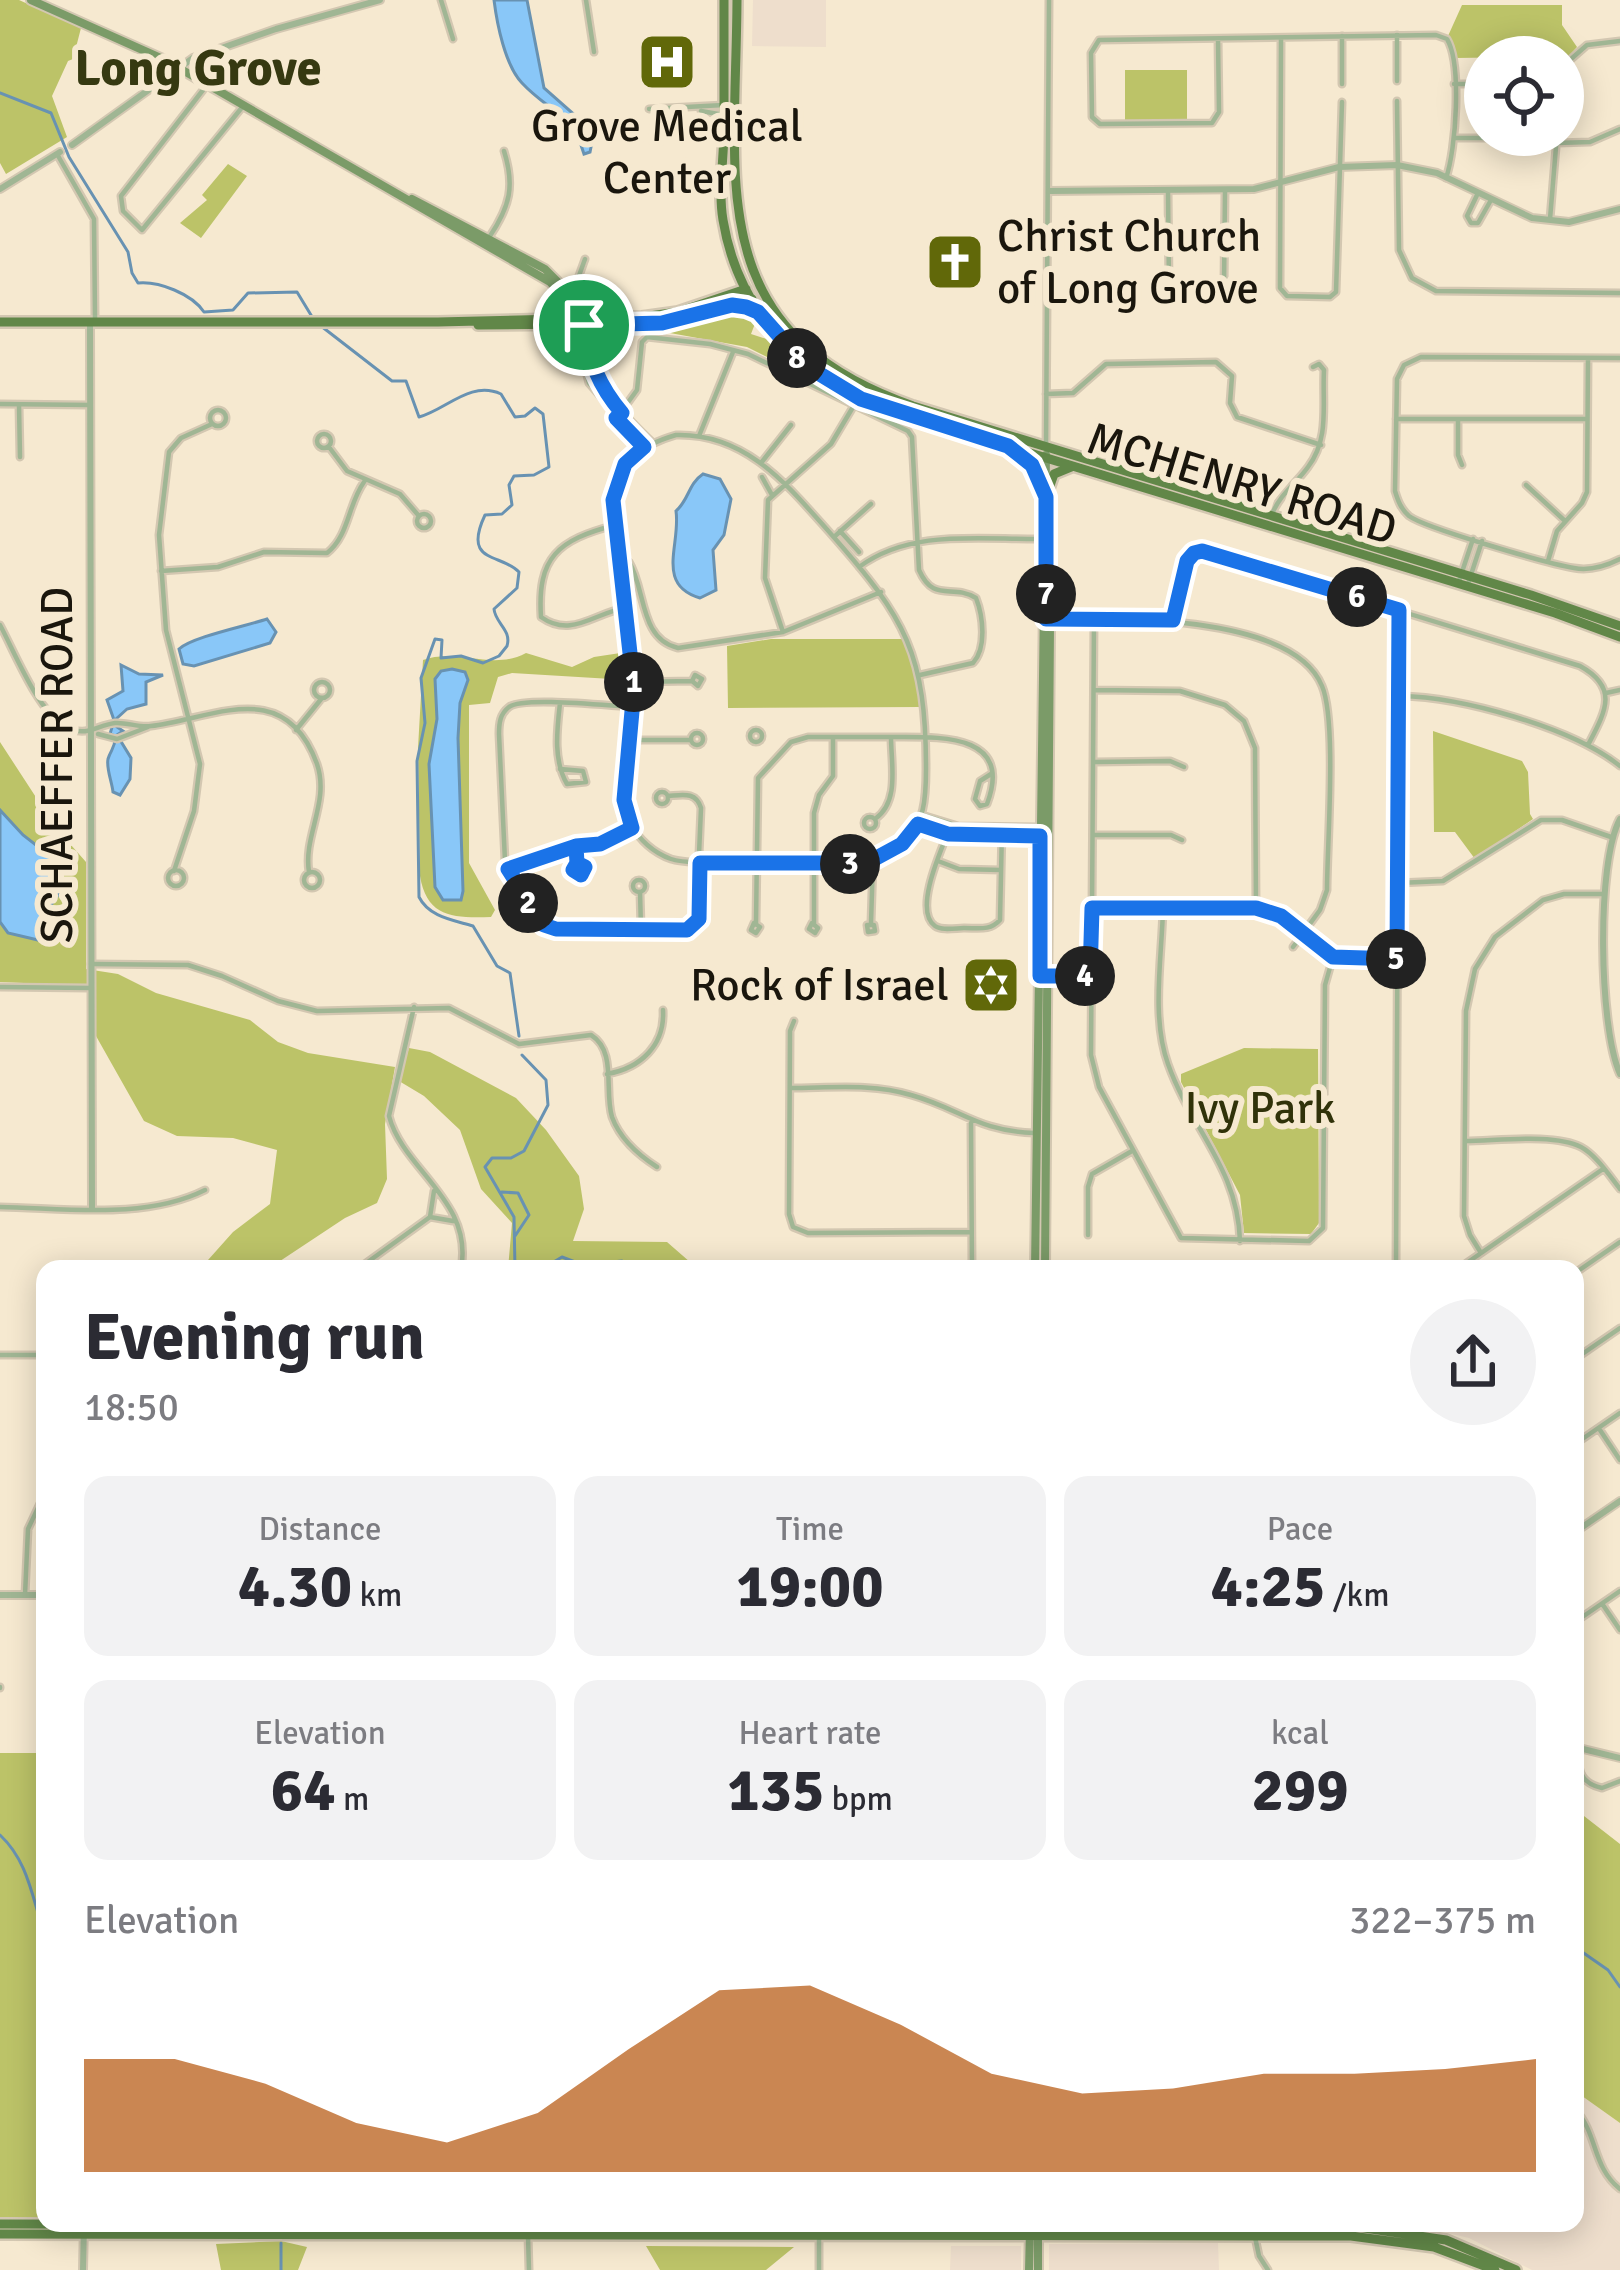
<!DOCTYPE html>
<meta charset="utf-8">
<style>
:root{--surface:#fff;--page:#f2f2f3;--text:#2b2b33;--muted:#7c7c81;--accent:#b45309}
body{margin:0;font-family:Signika,sans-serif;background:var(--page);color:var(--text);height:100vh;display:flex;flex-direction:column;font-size:45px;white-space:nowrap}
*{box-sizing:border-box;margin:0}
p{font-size:39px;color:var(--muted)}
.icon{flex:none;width:66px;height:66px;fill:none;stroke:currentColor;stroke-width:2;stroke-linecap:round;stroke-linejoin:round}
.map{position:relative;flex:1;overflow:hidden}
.details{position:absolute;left:36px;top:1260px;width:1548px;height:972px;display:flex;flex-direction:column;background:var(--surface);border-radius:24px;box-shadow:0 6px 30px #0003}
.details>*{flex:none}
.controls{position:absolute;left:1464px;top:36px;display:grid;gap:24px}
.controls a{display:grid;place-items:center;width:120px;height:120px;border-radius:50%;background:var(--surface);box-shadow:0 6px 30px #0003;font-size:60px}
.pin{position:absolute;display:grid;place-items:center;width:102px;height:102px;color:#fff;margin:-51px;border:6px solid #fff;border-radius:50%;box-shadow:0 3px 12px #0007}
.km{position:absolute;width:60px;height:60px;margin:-30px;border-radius:50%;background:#222;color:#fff;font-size:33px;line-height:60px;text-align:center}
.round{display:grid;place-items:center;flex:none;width:126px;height:126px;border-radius:63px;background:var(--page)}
.overview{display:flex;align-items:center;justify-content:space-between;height:204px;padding:0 48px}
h1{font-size:66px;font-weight:800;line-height:90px}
.figures{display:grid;grid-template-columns:repeat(3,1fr);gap:18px;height:204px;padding:12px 48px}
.figures div{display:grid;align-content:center;border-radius:24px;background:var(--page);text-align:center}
.figures b{font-size:60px;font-weight:800}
.figures small{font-size:33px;font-weight:400}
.figures p{font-size:33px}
.chart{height:336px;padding:24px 48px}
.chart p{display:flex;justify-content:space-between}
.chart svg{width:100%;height:216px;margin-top:12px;fill:var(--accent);opacity:.7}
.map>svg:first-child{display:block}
.commercial{fill:#eedecc}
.green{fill:#bcc368}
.water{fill:#89c7f8;stroke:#6892b2;stroke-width:3}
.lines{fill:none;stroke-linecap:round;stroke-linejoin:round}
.stream{stroke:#6892b2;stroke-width:3}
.minor-casing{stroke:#d3c7b1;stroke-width:9}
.tertiary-casing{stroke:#d3c7b1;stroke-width:10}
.secondary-casing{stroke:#d3c7b1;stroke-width:12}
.primary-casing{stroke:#d3c7b1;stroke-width:14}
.minor{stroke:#a0b694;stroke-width:4.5}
.tertiary{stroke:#a0b694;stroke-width:6}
.secondary{stroke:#7b9b68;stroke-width:8}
.primary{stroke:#618748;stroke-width:9}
.route-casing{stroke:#fff;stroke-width:24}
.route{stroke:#1a73e8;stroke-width:15}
.labels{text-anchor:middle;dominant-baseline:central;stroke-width:12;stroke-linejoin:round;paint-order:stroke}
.poi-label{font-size:45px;fill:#1a160d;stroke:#f6e9d0}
.street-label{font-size:45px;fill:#1a160d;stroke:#f6e9d0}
.park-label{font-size:45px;fill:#303209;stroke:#f6e9d0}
.quarter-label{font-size:51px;font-weight:bold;fill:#363911;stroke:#f6e9d0}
</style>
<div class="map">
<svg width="1620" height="2270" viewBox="0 0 1620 2270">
<rect width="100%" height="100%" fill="#f6e9d0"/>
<!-- commercial -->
<path class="commercial" d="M753 0H826V47L752 46Z
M1575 2091 1620 2123V2270H1532L1469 2238 1404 2223H1575Z
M1218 2243 1219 2270H1049V2244Z
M951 2246H1021V2270H950Z"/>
<!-- green -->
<path class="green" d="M0 0H19L81 28 73 59 68 61 52 96 67 137 6 174 0 163Z
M1462 5H1562V25L1577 47 1564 61 1563 57 1537 45 1524 57 1456 58 1448 36Z
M1125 70H1187V121H1125Z
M228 164 247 176 201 238 180 223 207 200 202 195Z
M736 311 748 313 756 321 751 334 773 341 816 381 747 347 670 333 671 328Z
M771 639H903L914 670 921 707 728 708 727 646Z
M627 652 628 680 512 673 498 677 490 703 469 705V863L495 910 491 917C454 918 427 918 420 876L418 748 423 660C457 648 493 671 526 653L572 667 594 657Z
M1433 731 1522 761 1528 772 1530 814 1533 819 1475 859 1455 832H1434Z
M0 742 56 828 86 862V969L118 974 156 993 250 1020 278 1042 308 1053 395 1067 385 1124 387 1179 377 1203 345 1218 268 1269H200L233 1232 270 1204 277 1150 233 1138 177 1136 144 1121 96 1036 95 986 0 982Z
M409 1048 430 1052 516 1098 546 1130 579 1176 584 1209 573 1241 667 1242 698 1269H508L512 1223 481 1189 460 1130 424 1096 399 1081Z
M1244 1048 1318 1049 1319 1223 1311 1234 1244 1233 1240 1195 1181 1082V1074Z
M0 1753H45V2220L0 2221Z
M1575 1809 1620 1844V2123L1575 2091Z
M281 2241 307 2247 298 2270H221L216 2244Z
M646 2246 794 2247 766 2270H660Z"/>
<!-- water -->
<path class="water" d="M494 0H527L544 88 594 132 590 152 584 154C572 113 548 111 522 83 505 65 497 24 494 0Z
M703 474 720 479 731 499 724 535 713 550 716 590 700 598C655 585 681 544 676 511 689 500 688 484 703 474Z
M267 619 276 632 270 643 194 666 183 664 179 649C192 637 246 626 267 619Z
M121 665 139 674 163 675 146 682V704L127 709 116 719 117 727 123 731 117 735 131 758 130 779 120 795 113 792C112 782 106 768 108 759 111 749 116 747 115 736L110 734 114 720 107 700 123 691Z
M452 669 465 672 468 680 460 703 458 738 463 891 461 900H443L435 887 429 764 437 719 435 679 441 671Z
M0 810 23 835 54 859 61 891 43 916 42 935 38 940 8 933 0 922Z"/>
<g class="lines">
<!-- stream -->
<path class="stream" d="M0 93 51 113 69 157 128 252 132 273 138 283C159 281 192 294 204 312L233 310 248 293 297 292 314 320
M321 326 392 381H406L419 417C446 410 470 380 501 394L515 417 525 416 535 408 543 414 549 467 534 475 514 476 509 485 512 505 502 514 485 515C462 564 501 553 519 572L517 588 494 609C495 623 512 630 507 646L499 656 483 663 461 656 441 658 442 640 435 639 421 678 425 723 417 761 419 897C429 917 453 920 473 926L497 966 510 973 519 1036
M502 1192 518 1193 529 1215 515 1236
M515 1269 514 1217 485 1167 492 1158H511L524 1151 548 1105 546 1080 522 1055
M542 1269 562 1257 583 1265 622 1261 627 1269
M0 1835C29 1862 32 1899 45 1935
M1575 1947 1608 1970 1620 1987
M281 2243V2270"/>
<defs>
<path id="minor" d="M441 0 453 39
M586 0 594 52
M1397 35V81
M1218 39 1219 112 1212 123 1100 124 1092 117 1091 53 1099 40 1436 35 1447 39C1462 64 1456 150 1446 178
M1281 39 1280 288 1287 296 1330 297 1336 292 1342 102
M1563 66 1587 45 1620 41
M1342 84V36
M1454 84H1485
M203 90 121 196 123 211 142 230 244 105
M1397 101 1399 250 1412 278 1436 291 1620 293
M649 109 724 105
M701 111 724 115
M1454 138H1512
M1557 143 1590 142 1620 129
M57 154 94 219 95 318
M1168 191 1169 288 1176 294H1215L1224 286 1225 191
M1478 193 1467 216 1471 223H1478L1491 200
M1550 219 1557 135
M490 236C510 206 515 186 504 151
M569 291 576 284 585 259
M574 325 589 383 644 447
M584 327C591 379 615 407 652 442
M1620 358 1421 357 1404 365 1397 379 1395 491C1398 501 1401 509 1409 516 1425 528 1549 564 1574 568 1590 571 1606 566 1620 559
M1046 394 1073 393 1106 364 1216 362 1232 376 1230 403 1237 417 1321 445
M0 404 90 405
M19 405 20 457
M210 418a8 8 0 1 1 16 0a8 8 0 1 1-16 0Z
M616 419 637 390 642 342 647 337 710 344 748 354 908 431 912 437 919 570C934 604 952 583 976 598 983 616 987 648 973 663L920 675
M1396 419H1587
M1458 419V455L1462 465
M317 441a7 7 0 1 1 14 0a7 7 0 1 1-14 0Z
M676 435C747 433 788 486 831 534 906 619 926 654 926 769 926 797 925 825 902 844 893 851 882 859 871 862 848 867 691 866 671 859 654 853 639 840 631 824 612 785 634 731 634 690 635 626 615 563 612 500 618 462 641 445 676 435Z
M699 436 733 352
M329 447 347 471 400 494 419 516
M1046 448 1049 0
M761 463 791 425
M762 477 772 495
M1526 485 1564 520
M1272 514C1281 493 1295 485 1308 467 1330 438 1322 404 1324 370L1319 364 1313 367
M417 521a7 7 0 1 1 14 0a7 7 0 1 1-14 0Z
M615 525C558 540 537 557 541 617 572 639 595 612 626 608
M840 531 859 552
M834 537 871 504
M1548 561 1557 531 1582 503 1587 492 1588 358
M620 563 629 562C646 589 639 639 678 648L783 632 881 592
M859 567C912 528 981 540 1044 539
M161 571 218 567 264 552 327 553C349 536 348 504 364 482
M1458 584 1473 539
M1467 587 1482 541
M1046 619C1111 617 1293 614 1322 686 1337 721 1327 846 1327 890L1320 910 1293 947
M1094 619 1091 1055 1099 1087 1181 1238 1309 1241 1323 1228 1325 985 1333 957
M1173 620 1189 557 1207 552 1580 666C1620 688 1605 712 1588 745
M0 625C15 653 37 709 63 725 85 739 94 726 115 723 127 722 139 728 151 726 212 719 285 675 317 764 330 802 303 836 309 872
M783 632 765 578 768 500 831 444 853 407
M695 675 702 679 698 686 692 681Z
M634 682 692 681
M314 690a8 8 0 1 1 16 0a8 8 0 1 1-16 0Z
M1094 690 1180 691 1225 705 1244 721 1255 748 1256 908
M1606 693 1620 690
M1400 696C1461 697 1571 727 1620 766
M633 707C610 706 523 696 509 707 500 714 499 723 499 734L505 861 540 922 556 929 687 930 696 924 701 808C696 791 682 795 668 796
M750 736a6 6 0 1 1 12 0a6 6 0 1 1-12 0Z
M296 730 322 698
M691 739a6 6 0 1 1 12 0a6 6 0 1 1-12 0Z
M98 734 117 739 148 727
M630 740H691
M1095 762 1170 761 1184 767
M560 769 583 771 586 782 567 784C553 760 557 730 560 703
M656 798a6 6 0 1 1 12 0a6 6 0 1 1-12 0Z
M922 815 958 826 1039 827
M864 823a6 6 0 1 1 12 0a6 6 0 1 1-12 0Z
M875 819C900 802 891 764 891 737
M918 824 948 834 1043 836
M951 825C944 844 912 910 935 926 942 931 956 928 964 928 979 928 990 931 1000 920L1002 828
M1093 835H1171L1182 840
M938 861 959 869 1001 870
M573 869a6 6 0 1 1 12 0a6 6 0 1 1-12 0Z
M508 869 563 847 600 844 632 828
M168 878a8 8 0 1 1 16 0a8 8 0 1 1-16 0Z
M174 871 194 811 200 764 166 630 159 535 169 452 181 438 212 424
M304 880a8 8 0 1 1 16 0a8 8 0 1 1-16 0Z
M633 886a6 6 0 1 1 12 0a6 6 0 1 1-12 0Z
M1398 883 1443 881 1541 820H1562L1611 837
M640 892 641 928
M1092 908H1256L1281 916 1333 957 1394 959
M1163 908C1162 957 1151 1017 1168 1064 1191 1129 1238 1168 1240 1241
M754 923 760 927 756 933 751 930Z
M756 923 758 778 791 742 808 737C836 737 865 737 893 737 940 737 1014 733 987 804L980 806 975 799 980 781 991 774
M812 923 818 928 815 933 809 929Z
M814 923V813L819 795 833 776V737
M871 923 873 861
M867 925H874L875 931 868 932Z
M91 964 188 965 222 976 278 1001 317 1011 449 1008 519 1044 591 1035C617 1051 604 1091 612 1117 620 1139 637 1154 657 1167
M1048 976H1091
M0 987 90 988
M414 1007 389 1116C403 1170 474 1201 461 1269
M794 1021 790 1031 789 1214 793 1227 808 1233 971 1232
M607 1074C641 1068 665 1045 663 1010
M790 1088C830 1088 872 1083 911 1095 961 1109 977 1131 1034 1133
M971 1123 972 1268
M1465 1141C1496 1141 1554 1133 1581 1147 1596 1155 1609 1175 1620 1189
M0 1207C65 1208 145 1220 205 1190
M430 1217 453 1221
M1088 1235V1187L1092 1174 1132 1151
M1481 1253 1470 1235 1464 1216 1466 1011 1475 969 1495 937 1543 900 1564 894H1604
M358 1269 430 1217 434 1191
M1396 1269 1399 610
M1458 1269 1603 1169
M1575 1273 1620 1242
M0 1355H45
M1575 1359 1620 1328
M1600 1430 1620 1460
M1575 1444 1620 1413
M25 1595 28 1529 45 1493
M1603 1605 1620 1630
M1575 1622 1620 1591
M0 1687V1688
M1579 1747C1577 1768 1579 1783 1602 1788L1620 1781
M1575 2109C1598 2134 1592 2167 1620 2189
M528 2236 529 2270
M819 2236V2270
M1255 2237 1259 2256 1268 2270"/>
<path id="tertiary" d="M72 145 193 58 276 29 380 0
M0 189 60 152
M1049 191 1254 189 1339 167 1397 165 1437 173 1532 218 1569 222 1620 209
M90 322 92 1208
M1620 819C1596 863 1599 1028 1620 1074
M1575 1532 1620 1501
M0 1595H45
M1575 1747 1620 1758
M83 2270 84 2223"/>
<path id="secondary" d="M31 0 165 60 550 282 565 298 574 323
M412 199 545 269 575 299 584 324
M1035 1269 1046 455
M1045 1269 1050 627 1047 621
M1029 2270 1030 2230
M1038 2270V2230"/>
<path id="primary" d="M724 0C724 43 724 86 724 129 724 159 718 190 723 220 739 318 809 382 899 413L1555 613 1620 637
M737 0C736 184 701 332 913 406L1531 595 1620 626
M0 322H438L642 317 678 312 746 289
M478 325 662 323 752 299
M1017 453 1032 465 1046 497
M1046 497 1054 474 1071 467
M0 2224 1351 2226 1446 2240 1516 2270
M0 2234 1351 2236 1434 2247 1495 2270"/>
</defs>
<!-- minor casing -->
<use href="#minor" class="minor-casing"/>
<!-- tertiary casing -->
<use href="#tertiary" class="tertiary-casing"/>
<!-- secondary casing -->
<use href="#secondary" class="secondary-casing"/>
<!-- primary casing -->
<use href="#primary" class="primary-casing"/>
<!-- minor -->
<use href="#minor" class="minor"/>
<!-- tertiary -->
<use href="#tertiary" class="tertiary"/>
<!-- secondary -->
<use href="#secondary" class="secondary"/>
<!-- primary -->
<use href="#primary" class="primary"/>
</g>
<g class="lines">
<defs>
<path id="route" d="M584 325C589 361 599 386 622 413L616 418 644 447 625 464 613 500 634 689 624 800 632 828 600 844 576 846 577 863 585 867 581 875 573 870 577 863 576 846 508 869 544 925 556 929 687 930 699 919 700 863H867L902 844 918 824 948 834 1040 836V976H1090L1092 908H1256L1281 916 1333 957 1397 959 1399 610 1202 551 1194 553 1187 561 1173 620 1046 619V497L1032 465 1008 446 861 399 805 365 758 312 746 307 732 305 662 323 584 325"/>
</defs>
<!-- route casing -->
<use href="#route" class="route-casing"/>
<!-- route -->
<use href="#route" class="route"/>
</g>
<!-- icons -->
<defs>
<symbol id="hospital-square" viewBox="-11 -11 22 22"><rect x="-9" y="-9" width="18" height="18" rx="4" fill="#616809" stroke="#f6e9d0"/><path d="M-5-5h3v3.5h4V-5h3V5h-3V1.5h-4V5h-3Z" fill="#fff"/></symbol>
<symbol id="church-square" viewBox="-11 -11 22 22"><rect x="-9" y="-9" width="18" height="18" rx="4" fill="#616809" stroke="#f6e9d0"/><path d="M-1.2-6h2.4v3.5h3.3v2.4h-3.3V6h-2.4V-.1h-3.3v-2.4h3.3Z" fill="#fff"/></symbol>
<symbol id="synagogue-square" viewBox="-11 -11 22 22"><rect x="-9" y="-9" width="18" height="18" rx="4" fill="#616809" stroke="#f6e9d0"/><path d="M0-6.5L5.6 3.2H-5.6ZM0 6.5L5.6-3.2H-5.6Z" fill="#fff"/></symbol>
</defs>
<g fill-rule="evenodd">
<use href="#hospital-square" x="634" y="29" width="66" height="66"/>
<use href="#church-square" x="922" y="229" width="66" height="66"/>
<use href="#synagogue-square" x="958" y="952" width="66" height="66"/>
</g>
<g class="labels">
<!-- poi labels -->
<g class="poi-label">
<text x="667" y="126">Grove Medical<tspan x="667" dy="52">Center</tspan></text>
<text x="997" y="236" text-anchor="start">Christ Church<tspan x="997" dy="52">of Long Grove</tspan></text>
<text x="949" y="985" text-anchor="end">Rock of Israel</text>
</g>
<!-- street labels -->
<g class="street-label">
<text transform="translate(1242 484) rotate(17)">MCHENRY ROAD</text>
<text transform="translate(57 765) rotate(-90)">SCHAEFFER ROAD</text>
</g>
<!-- park labels -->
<g class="park-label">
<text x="1260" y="1108">Ivy Park</text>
</g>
<!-- quarter labels -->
<g class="quarter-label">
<text x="198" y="68">Long Grove</text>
</g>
</g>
</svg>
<div class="controls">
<a><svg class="icon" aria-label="locate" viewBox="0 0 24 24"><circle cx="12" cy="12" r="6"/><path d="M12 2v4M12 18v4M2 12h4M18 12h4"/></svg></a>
</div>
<div class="pin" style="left:584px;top:325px;background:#1e9e55"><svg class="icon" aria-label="arrive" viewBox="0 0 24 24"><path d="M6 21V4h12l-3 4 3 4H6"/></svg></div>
<b class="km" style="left:634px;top:682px">1</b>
<b class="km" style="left:528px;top:903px">2</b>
<b class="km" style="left:850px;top:864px">3</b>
<b class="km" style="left:1085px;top:976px">4</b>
<b class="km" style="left:1396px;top:959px">5</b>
<b class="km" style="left:1357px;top:597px">6</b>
<b class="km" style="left:1046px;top:594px">7</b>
<b class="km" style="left:797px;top:358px">8</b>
<section class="details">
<div class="overview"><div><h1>Evening run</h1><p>18:50</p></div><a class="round"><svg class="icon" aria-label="share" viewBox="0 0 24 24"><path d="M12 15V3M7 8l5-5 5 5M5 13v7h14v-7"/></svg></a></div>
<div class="figures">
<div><p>Distance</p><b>4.30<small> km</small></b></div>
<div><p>Time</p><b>19:00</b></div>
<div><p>Pace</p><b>4:25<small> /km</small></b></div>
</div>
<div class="figures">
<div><p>Elevation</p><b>64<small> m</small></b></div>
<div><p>Heart rate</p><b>135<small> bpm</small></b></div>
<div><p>kcal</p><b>299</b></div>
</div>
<div class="chart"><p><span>Elevation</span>322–375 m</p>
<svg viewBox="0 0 160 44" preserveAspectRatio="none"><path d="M0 44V21L10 21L20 26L30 34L40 38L50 32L60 19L70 7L80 6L90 14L100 24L110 28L120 27L130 24L140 24L150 23L160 21V44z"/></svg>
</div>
</section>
</div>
